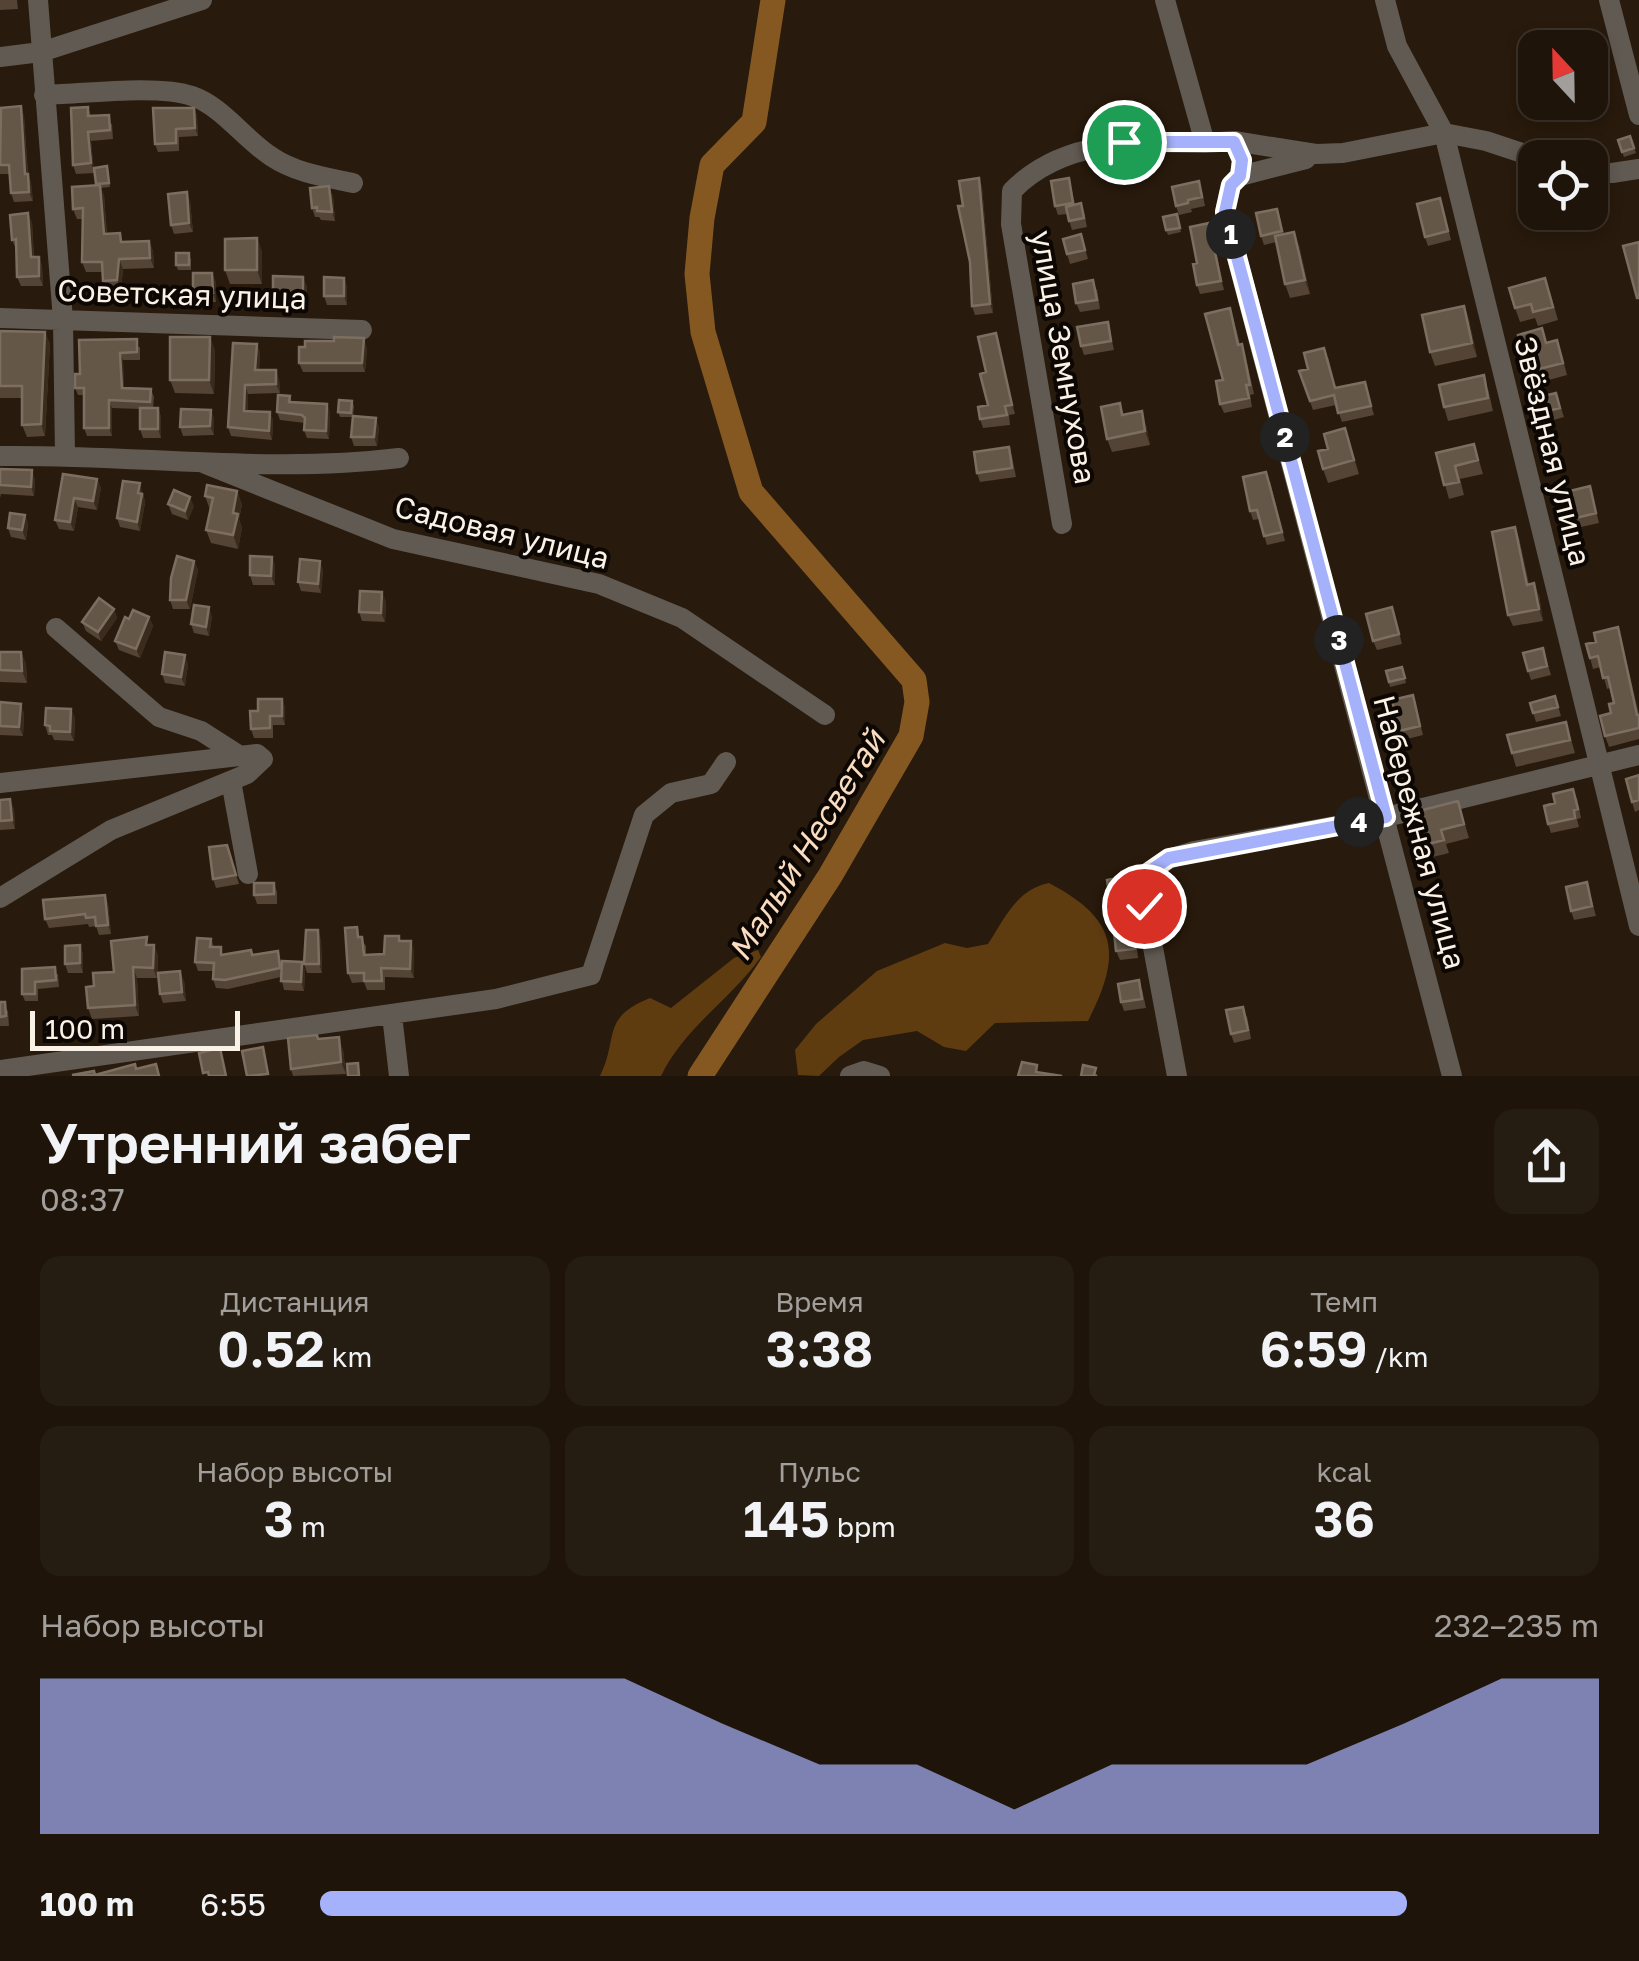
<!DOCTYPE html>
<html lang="ru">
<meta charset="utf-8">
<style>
:root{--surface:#1e1409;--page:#261d12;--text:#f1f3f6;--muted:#a19e9c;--line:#3c332a;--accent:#a6b1fc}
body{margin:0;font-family:"Golos Text",sans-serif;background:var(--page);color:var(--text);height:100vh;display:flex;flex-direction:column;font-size:38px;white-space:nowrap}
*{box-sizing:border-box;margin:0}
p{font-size:32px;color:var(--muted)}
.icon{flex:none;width:55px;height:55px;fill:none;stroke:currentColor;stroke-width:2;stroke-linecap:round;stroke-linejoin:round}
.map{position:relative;height:1076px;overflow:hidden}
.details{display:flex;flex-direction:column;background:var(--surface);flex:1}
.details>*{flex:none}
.needle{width:65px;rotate:338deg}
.buttons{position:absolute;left:1518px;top:30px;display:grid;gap:20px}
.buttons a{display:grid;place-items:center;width:90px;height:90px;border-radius:20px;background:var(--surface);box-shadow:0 5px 15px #0003,0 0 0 2px var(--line);font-size:50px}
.scale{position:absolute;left:30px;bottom:25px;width:210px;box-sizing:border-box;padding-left:10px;border:5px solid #faf1e7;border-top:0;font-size:28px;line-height:35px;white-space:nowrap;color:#faf1e7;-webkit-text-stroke:8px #0c0703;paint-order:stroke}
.pin{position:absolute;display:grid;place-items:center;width:85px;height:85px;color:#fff;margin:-42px;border:5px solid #fff;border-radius:50%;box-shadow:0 2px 10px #0007}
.km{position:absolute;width:50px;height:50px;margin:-25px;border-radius:50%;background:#222;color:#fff;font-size:28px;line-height:50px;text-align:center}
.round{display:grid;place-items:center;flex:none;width:105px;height:105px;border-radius:20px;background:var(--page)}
.summary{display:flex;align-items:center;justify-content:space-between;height:170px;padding:0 40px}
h1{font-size:55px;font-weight:600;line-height:75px}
.figures{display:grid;grid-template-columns:repeat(3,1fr);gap:15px;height:170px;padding:10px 40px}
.figures div{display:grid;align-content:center;border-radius:20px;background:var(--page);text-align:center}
.figures b{font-size:50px;font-weight:600}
.figures small{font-size:28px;font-weight:400}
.figures p{font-size:28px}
.chart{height:280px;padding:20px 40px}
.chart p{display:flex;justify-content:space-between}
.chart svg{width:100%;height:180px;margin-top:10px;fill:var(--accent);opacity:.7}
ul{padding:0 40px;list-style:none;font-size:32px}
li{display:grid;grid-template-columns:160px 120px 1fr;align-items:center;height:75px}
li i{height:25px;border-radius:12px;background:var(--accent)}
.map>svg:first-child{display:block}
.green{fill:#5f3b10}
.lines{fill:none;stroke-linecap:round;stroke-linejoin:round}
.river{stroke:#865821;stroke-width:25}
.minor{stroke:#615a52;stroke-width:20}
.wall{fill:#534435}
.shaded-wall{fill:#3a2b1d}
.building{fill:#655748;stroke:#7c6f61;stroke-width:2.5}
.route-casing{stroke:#fff;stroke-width:20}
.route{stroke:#a6b1fc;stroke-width:12}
.labels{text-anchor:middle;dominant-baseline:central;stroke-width:8;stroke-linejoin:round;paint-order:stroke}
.street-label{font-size:30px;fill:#faf1e7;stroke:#0c0703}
.water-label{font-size:32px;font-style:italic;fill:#faddc1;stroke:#0c0703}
</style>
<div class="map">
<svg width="1639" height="1076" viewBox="0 0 1639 1076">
<rect width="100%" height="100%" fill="#281a0c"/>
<!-- green -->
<path class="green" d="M1049 883C1119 920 1122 954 1088 1021L995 1023 966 1051 944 1047 917 1031 863 1040 839 1057 819 1076 798 1075 795 1050 816 1024 877 971 945 943 967 948 988 944C1005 918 1016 890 1049 883Z
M758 950 761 957C730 1000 685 1027 661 1076H600C619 1038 600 1018 650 998L671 1008 734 958Z"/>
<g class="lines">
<!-- river -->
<path class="river" d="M700 1076 830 876 911 736 917 702 914 680 751 492 703 332 697 274 702 218 712 165 754 122 773 0"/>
<!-- minor -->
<path class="minor" d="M38 0 63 320 65 455
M1165 0 1205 143 1234 141 1242 160 1240 176 1231 185 1225 212 1452 1076
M1385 0 1397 46 1444 133 1639 926
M1609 0 1639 115
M0 57 41 52 202 0
M44 95C82 94 158 84 192 96 222 106 245 140 272 157 296 173 325 177 353 183
M1234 141 1316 154 1343 153 1444 133 1486 141 1537 158
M1590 173H1612L1639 169
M1240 176 1306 159
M0 318 362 330
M0 456C133 454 267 474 399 458
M203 463 393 539 599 584 682 618 825 715
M1062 524 1011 224 1012 191C1062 139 1138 141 1205 143
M56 628 159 717 201 731 240 756
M231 781 248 874
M0 783 257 754 263 759 247 774 111 830 0 898
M392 1015 399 1076
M0 1070 496 999 591 975 644 815 671 793 711 784 726 762
M850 1076 864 1071 880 1076
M1177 1076 1140 878 1169 859 1194 851 1386 817 1639 755"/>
</g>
<!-- wall -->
<path class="wall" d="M0 0H17L18 9 0 10Z
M88 107 91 116 112 124 113 139 91 141 94 173 76 174 73 165Z
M194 108 197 116 198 136 179 137V151L158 152 155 144Z
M24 115 28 174 31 183 33 201 14 202 11 193 9 174H0V119Z
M1630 136 1636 153 1624 157 1622 152Z
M107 166 110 187 101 188 104 195 107 234 123 242 149 241 153 251 154 268 123 269 121 290 107 291 103 281V272H86L82 262 83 219H77L73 209 96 185 94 168Z
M979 178 982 187 993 313 975 315 972 306 970 262 963 206Z
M1069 178 1075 204 1084 212 1087 227 1072 230 1067 214 1058 215 1055 206Z
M1202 190 1205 206 1191 209 1192 212 1179 215 1176 206Z
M333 196 335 221 321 220 319 217H315L312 208Z
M190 201 193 232 174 234 171 225Z
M1443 207 1451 240 1428 246 1425 237Z
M1177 214 1181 232 1168 235 1166 230Z
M1280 218 1284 234 1299 245 1310 294 1290 298 1285 284 1276 242 1264 245 1261 236Z
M32 222 34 257H39L42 266 43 286H21L17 277 16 249 12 240Z
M1212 232 1224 290 1200 294 1197 285V263Z
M1081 234 1088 259 1070 264 1067 254Z
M257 238 262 252V284H230L225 270Z
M191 258V270H178L176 265Z
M344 278 347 287V305H327L324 296Z
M216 282V302H197L193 293Z
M307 286 306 306 276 305 273 296Z
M1097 289 1100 309 1080 312 1076 303Z
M1550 292 1558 320 1538 326 1535 318 1520 322 1515 308Z
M1464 306 1469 320 1477 357 1435 366 1430 352Z
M1233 317 1240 344 1245 353 1254 394 1250 395 1252 407 1224 413 1220 404Z
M1108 322 1114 350 1084 355 1081 346Z
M0 331 45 332 50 344 45 436 27 437 22 425V398H0Z
M996 333 1015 414 1009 415 1010 425 983 428 980 419 988 405 986 372Z
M210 337 215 351 214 394 175 393 170 380Z
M79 340 140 347V360H123L124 388 151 389 154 397 153 408H158L161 417V438H143L140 429V409L112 408V436H87L84 428V395H78L75 388 80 374Z
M1547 342 1561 352 1567 375 1531 385 1527 372Z
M257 344 260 353 259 370 279 379 280 393 248 394V411L270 412 273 421 272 440 231 436 228 427Z
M305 347 367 348 365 372H303L299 363Z
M1328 357 1336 388 1365 382 1374 415 1342 422 1336 405 1313 410 1299 371 1308 369Z
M1488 389 1493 411 1448 421 1444 407Z
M1556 393 1564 417 1543 423 1535 398Z
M290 396 292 402 327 404 330 412 329 439 307 438 304 430 305 423 280 420 277 412Z
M352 401 354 406 353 417H340L338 412Z
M1120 403 1124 415 1146 425 1150 445 1112 452 1107 439Z
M211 410 214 419V435L183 436 180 427Z
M379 427 377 446H354L351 437Z
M1345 428 1359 474 1328 483 1323 469 1328 449Z
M1474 444 1483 474 1460 479 1464 495 1449 499 1436 453Z
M1009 447 1012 456 1016 477 980 482 977 473Z
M0 469 35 479 34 496 1 494 0 498Z
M63 474 97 479 101 488 97 510 78 507 74 531 59 529 55 520Z
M1270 481 1285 541 1267 545 1259 519 1253 520 1250 511Z
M1590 486 1599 523 1572 529 1568 520Z
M237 491 242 505 239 519 242 528 238 549 211 543 206 530 210 510 205 496Z
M143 492 145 503 140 531 120 527 117 518Z
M168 504 194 506 188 520 172 514Z
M25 515 28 524 26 540 11 537 8 528Z
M1515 527 1519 538 1529 584 1539 595 1543 621 1513 626 1508 615Z
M272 557 275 566V585H253L250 575Z
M194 561 198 570 190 609H173L170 600Z
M323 570 321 593 301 591 298 582Z
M386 601 385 622 362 621 359 612Z
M114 609 117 618 101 641 86 631 82 622Z
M212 616 209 636 194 633 191 624Z
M1395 616 1402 644 1377 650 1373 641Z
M149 617 153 626 140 658 119 650 115 641 129 619Z
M1621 638 1639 715V739L1609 747 1605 736 1614 703 1610 688 1607 689 1601 667 1593 669 1590 658Z
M1543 648 1551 675 1531 680 1528 671Z
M0 652H21L26 664 27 683 0 682Z
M188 664 185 686 165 683 162 674Z
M1402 667 1406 683 1390 687 1386 671Z
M1413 695 1423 735 1403 740 1399 731Z
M1555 696 1561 716 1536 722 1530 703Z
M282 699 285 708V725H273V738H254L251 729 258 711Z
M0 702 24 713 23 736 0 735Z
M71 709 75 718 74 741 54 740 52 735H48L45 725Z
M1566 722 1575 753 1516 767 1512 753Z
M1639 775V810L1635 812 1632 802Z
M1577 798 1581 818 1577 819 1579 827 1551 833 1548 824 1555 803Z
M0 800 14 808 15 829 0 830Z
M1458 801 1469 838 1446 844 1449 853 1429 858 1424 845Z
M230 854 239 884 216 888 213 879Z
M1587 882 1596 916 1574 920 1571 911Z
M274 883 277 892V904H257L254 895Z
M1128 886 1131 906 1113 909 1110 900Z
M105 895 108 904 111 934 99 935 96 926 89 927 88 924 49 928 45 919Z
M1132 930 1136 939 1138 958 1120 960 1116 951Z
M360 937 366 946V955L384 954 401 941 414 950V978L385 977V990H367L364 982 352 983 348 973Z
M211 939 214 947 224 955H253L278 951 282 966 302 962 305 971 304 991 284 990 281 977 228 989 216 988 213 979V971H198L195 962Z
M321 939 322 973H307L304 964Z
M80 945 83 955V973H68L65 964Z
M149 945H154L158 956 157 978H137L139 1016 92 1019 88 1008 94 986Z
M22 969 58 974 59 987 38 989V1001H25L22 994Z
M184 980 186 1001 163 1003 160 994Z
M1142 989 1146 1008 1124 1011 1121 1002Z
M0 1002 8 1011 9 1026H0Z
M1247 1016 1251 1039 1234 1043 1231 1034Z
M317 1035 319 1039 343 1050 346 1074 293 1076 291 1069Z"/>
<!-- shaded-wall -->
<path class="shaded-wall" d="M21 106 24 115 28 183 25 174Z
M194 108 197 116 198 136 195 128Z
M88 132 91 141 94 173 91 163Z
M28 174 31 183 33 201 29 192Z
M979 178 982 187 993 313 990 304Z
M100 185 104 195 107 244 104 234Z
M329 186 333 196 335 221 332 212Z
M187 192 190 201 193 232 189 223Z
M28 213 32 222 34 266 31 257Z
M1209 223 1212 232 1224 290 1221 281Z
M1294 232 1299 245 1310 294 1305 280Z
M257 238 262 252V284L257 270Z
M149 241 153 251 154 268 150 258Z
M39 257 42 266 43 286 39 276Z
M119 259 123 269 121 290 117 280Z
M212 273 216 282V302L213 293Z
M303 277 307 286 306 306 303 297Z
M344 278 347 287V305L344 296Z
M1464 306 1469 320 1477 357 1472 343Z
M45 332 50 344 45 436 41 424Z
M996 333 999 342 1015 414 1012 405Z
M210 337 215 351 214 394 209 380Z
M364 338 367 348 365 372 362 363Z
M257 344 260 353 259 379 255 370Z
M120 353 123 360 124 396 122 388Z
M276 370 279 379 280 393 276 384Z
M245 385 248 394V420L244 411Z
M109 400 112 408V436L109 428Z
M327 404 330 412 329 439 326 431Z
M158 408 161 417V438L158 429Z
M211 410 214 419V435L210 426Z
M1142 411 1146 425 1150 445 1145 431Z
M270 412 273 421 272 440 269 431Z
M376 418 379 427 377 446 374 437Z
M32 470 35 479 34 496 31 487Z
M97 479 101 488 97 510 93 501Z
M140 483 145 503 140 531 137 522Z
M237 491 242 505 239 519 242 528 238 549 233 535V513Z
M190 497 194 506 188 520 185 511Z
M74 498 78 507 74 531 70 522Z
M25 515 28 524 26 540 22 530Z
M1515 527 1519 538 1531 596 1527 585Z
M272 557 275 566V585L271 576Z
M194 561 198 570 190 609 186 600Z
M320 561 323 570 321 593 318 584Z
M1534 583 1539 595 1543 621 1539 609Z
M382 592 386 601 385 622 381 613Z
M209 607 212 616 209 636 206 627Z
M114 609 117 618 101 641 98 632Z
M149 617 153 626 140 658 136 649Z
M1618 627 1621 638 1639 718 1637 715Z
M21 652 26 664 27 683 22 671Z
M185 655 188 664 185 686 181 677Z
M282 699 285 708V725L282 716Z
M21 704 24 713 23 736 19 727Z
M71 709 75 718 74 741 70 732Z
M10 799 14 808 15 829 12 820Z
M105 895 108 904 111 934 108 925Z
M318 930 321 939 322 973 319 964Z
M411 941 414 950V978L410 969Z
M80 945 83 955V973L80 963Z
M154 945 158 956 157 978 153 968Z
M302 962 305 971 304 991 301 982Z
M133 967 137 978 139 1016 135 1005Z
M180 971 184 980 186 1001 182 992Z
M339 1037 343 1050 346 1074 341 1062Z"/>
<!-- building -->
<path class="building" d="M21 106 25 174H28L29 192 11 193 9 165H0L1 108Z
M88 107V116L109 115 110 130 88 132 91 163 73 165 71 108Z
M153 108H194L195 128 176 129V143L155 144Z
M1630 136 1634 148 1622 152 1618 140Z
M107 166 109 183 96 184 94 168Z
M979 178 990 304 972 306 970 262 958 206H963L959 181Z
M1069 178 1073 203 1055 206 1051 181Z
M1199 181 1202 197 1188 200V203L1176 206 1172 187Z
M100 185 104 234 120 233 121 242 149 241 150 258 119 259 117 280 103 281 102 262H82L83 208 73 209 72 187Z
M329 186 332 212 317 211V207L312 208 310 188Z
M187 192 189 223 171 225 168 194Z
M1440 198 1448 231 1425 237 1417 204Z
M1081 203 1084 218 1069 221 1066 207Z
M1277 209 1282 231 1261 236 1256 213Z
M28 213 31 257H39V276L17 277 16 239 12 240 10 215Z
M1177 214 1180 228 1166 230 1163 217Z
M1209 223 1221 281 1197 285 1193 264 1197 263 1190 227Z
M1294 232 1305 280 1285 284 1275 236Z
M1081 234 1085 250 1067 254 1063 239Z
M257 238V270H225V239Z
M1639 242V298H1637L1623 246Z
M176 253H189V265H176Z
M193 273H212L213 293H193Z
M273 276 303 277V297L273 296Z
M324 277 344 278V296H324Z
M1545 278 1553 307 1533 312 1531 304 1515 308 1509 288Z
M1093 280 1097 300 1076 303 1073 284Z
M1464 306 1472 343 1430 352 1422 315Z
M1230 308 1238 345 1242 344 1250 385H1246L1249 398 1220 404 1216 381 1223 380 1205 314Z
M1108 322 1111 341 1081 346 1077 327Z
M1542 328 1546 343 1557 340 1563 363 1527 372 1518 335Z
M0 331 45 332 41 424 22 425V386H0Z
M996 333 1012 405 1005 406 1007 415 980 419 978 407 988 405 980 374 986 372 978 337Z
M170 337H210L209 380H170Z
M334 337 364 338 362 363H299V347H305V341H334Z
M137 339V352L120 353 122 388 151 389 150 402 109 400V428H84V388H75V374H80L79 340Z
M233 343 257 344 255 370H276V384L245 385 244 411 270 412 269 431 228 427Z
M1324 348 1335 388 1365 382 1371 406 1338 413 1334 395 1310 401 1299 371 1308 369 1304 353Z
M1484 375 1488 398 1444 407 1439 385Z
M1556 393 1560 408 1539 413 1535 398Z
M278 395 290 396 289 402 327 404 326 431 304 430 305 418 302 415 277 412Z
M339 400 352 401 351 413 338 412Z
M1120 403 1122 415 1142 411 1145 431 1107 439 1101 407Z
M140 408H158V429H140Z
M181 409 211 410 210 426 180 427Z
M353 416 376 418 374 437H351Z
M1345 428 1354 460 1323 469 1318 451 1328 449 1324 434Z
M1474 444 1478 460 1455 466 1459 482 1444 485 1436 453Z
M1009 447 1012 468 977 473 974 452Z
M0 469 32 470 31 487 0 485Z
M1266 472 1282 532 1264 536 1257 510 1250 511 1243 477Z
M63 474 97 479 93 501 74 498 70 522 55 520Z
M123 481 140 483 138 493 142 494 137 522 117 518Z
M207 485 237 491 233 513 238 514 233 535 206 530 213 498 205 496Z
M1590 486 1596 513 1568 520 1562 493Z
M174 490 190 497 185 511 168 504Z
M10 513 25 515 22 530 8 528Z
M1515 527 1527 585 1534 583 1539 609 1508 615 1492 532Z
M177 556 194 561 186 600H170L171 578Z
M250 556 272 557 271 576 250 575Z
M300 559 320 561 318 584 298 582Z
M360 591 382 592 381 613 359 612Z
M99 598 114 609 98 632 82 622Z
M194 605 209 607 206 627 191 624Z
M1392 607 1399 634 1373 641 1366 614Z
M133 610 149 617 136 649 115 641 125 617 129 619Z
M1618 627 1637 715H1639V728L1605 736 1600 716 1611 713 1609 704 1614 703 1608 677 1603 678 1598 656 1590 658 1586 644 1596 642 1594 633Z
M1543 648 1547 666 1528 671 1523 653Z
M0 652H21L22 671 0 670Z
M165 652 185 655 181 677 162 674Z
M1402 667 1405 678 1389 682 1386 671Z
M1413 695 1420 726 1399 731 1392 700Z
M1555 696 1558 707 1533 713 1530 703Z
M258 699H282V716H270V728L251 729 250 711H258Z
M0 702 21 704 19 727 0 726Z
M46 708 71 709 70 732 50 731V726L45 725Z
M1566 722 1570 740 1512 753 1507 735Z
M1639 775V800L1632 802 1626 779Z
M1573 789 1578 809 1574 810 1575 818 1548 824 1544 806 1555 803 1553 794Z
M10 799 12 820 0 821V800Z
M1458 801 1464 824 1441 830 1444 840 1424 845 1415 812Z
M227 845 236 875 213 879 209 847Z
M1124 877 1128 897 1110 900 1107 880Z
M1587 882 1592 906 1571 911 1566 887Z
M254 883H274V894L254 895Z
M105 895 108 925 96 926 95 917 86 918 85 914 45 919 43 900Z
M357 927 358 937H362L364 955 384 954 385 936H399V941H411L410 969 381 968 382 981H364V973H348L345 928Z
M306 930H318L319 964H304Z
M1132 930 1135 949 1116 951 1114 932Z
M147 937 146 945H154L153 968 133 967 135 1005 88 1008 86 987 94 986 93 973 114 972 111 941Z
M197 938 211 939 210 947H221V955L251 950 252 955 278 951 280 968 225 980 213 979 214 963 195 962Z
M80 945V963L65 964V946Z
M282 961 302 962 301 982 281 981Z
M55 967 56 980 35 982V994H22V969Z
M180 971 182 992 160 994 158 973Z
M1139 980 1142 999 1121 1002 1118 984Z
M0 1002H5L6 1016 0 1017Z
M1243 1007 1248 1030 1231 1034 1226 1010Z
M317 1035 318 1039 339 1037 341 1062 291 1069 288 1038Z
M263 1047 268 1074 247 1076 242 1051Z
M220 1048 226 1076H209L208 1072 203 1073 199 1053Z
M1022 1062 1037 1065 1036 1072 1062 1076H1018Z
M358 1063 359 1076H348L347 1064Z
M135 1064 136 1069 156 1064 159 1076 72 1075 94 1071 95 1075Z
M1083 1065 1096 1068 1094 1075 1097 1076H1081Z"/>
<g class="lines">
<defs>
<path id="route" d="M1124 142H1234L1242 160 1240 176 1231 185 1225 212 1386 817 1169 858 1140 878 1144 906"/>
</defs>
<!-- route casing -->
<use href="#route" class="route-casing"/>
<!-- route -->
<use href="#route" class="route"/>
</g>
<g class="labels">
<!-- street labels -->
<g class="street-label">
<text transform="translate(182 294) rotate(2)">Советская улица</text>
<text transform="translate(1064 357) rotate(80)">улица Земнухова</text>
<text transform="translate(1553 451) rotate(76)">Звёздная улица</text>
<text transform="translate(502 532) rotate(14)">Садовая улица</text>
<text transform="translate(1420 832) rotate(75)">Набережная улица</text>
</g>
<!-- water labels -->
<g class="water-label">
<text transform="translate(806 845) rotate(-58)">Малый Несветай</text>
</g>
</g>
</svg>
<div class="buttons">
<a><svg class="needle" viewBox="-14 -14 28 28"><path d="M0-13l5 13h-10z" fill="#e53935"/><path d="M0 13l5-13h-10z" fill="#a19e9c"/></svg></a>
<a><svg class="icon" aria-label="locate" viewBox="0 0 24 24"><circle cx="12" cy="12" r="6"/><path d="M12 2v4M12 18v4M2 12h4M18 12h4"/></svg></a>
</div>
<div class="scale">100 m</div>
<div class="pin" style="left:1124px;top:142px;background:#1e9e55"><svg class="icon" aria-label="arrive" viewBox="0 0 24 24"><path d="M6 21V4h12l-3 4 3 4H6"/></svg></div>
<div class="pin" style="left:1144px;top:906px;background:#d93025"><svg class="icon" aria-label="check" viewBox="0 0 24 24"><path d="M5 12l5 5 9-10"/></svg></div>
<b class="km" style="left:1231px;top:234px">1</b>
<b class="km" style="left:1285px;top:437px">2</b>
<b class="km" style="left:1339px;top:640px">3</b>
<b class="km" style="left:1359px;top:822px">4</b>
</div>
<section class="details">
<div class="summary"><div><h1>Утренний забег</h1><p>08:37</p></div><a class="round"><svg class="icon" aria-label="share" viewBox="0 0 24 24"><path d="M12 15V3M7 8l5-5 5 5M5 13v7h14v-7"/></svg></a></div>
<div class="figures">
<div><p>Дистанция</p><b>0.52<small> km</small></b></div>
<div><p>Время</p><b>3:38</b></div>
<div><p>Темп</p><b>6:59<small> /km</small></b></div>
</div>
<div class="figures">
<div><p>Набор высоты</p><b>3<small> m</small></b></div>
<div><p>Пульс</p><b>145<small> bpm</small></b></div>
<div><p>kcal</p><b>36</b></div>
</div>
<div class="chart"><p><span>Набор высоты</span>232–235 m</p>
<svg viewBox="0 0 160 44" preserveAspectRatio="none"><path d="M0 44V6L10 6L20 6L30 6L40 6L50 6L60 6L70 17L80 27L90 27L100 38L110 27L120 27L130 27L140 17L150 6L160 6V44z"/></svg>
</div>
<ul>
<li><b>100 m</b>6:55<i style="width:85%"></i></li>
</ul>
</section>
